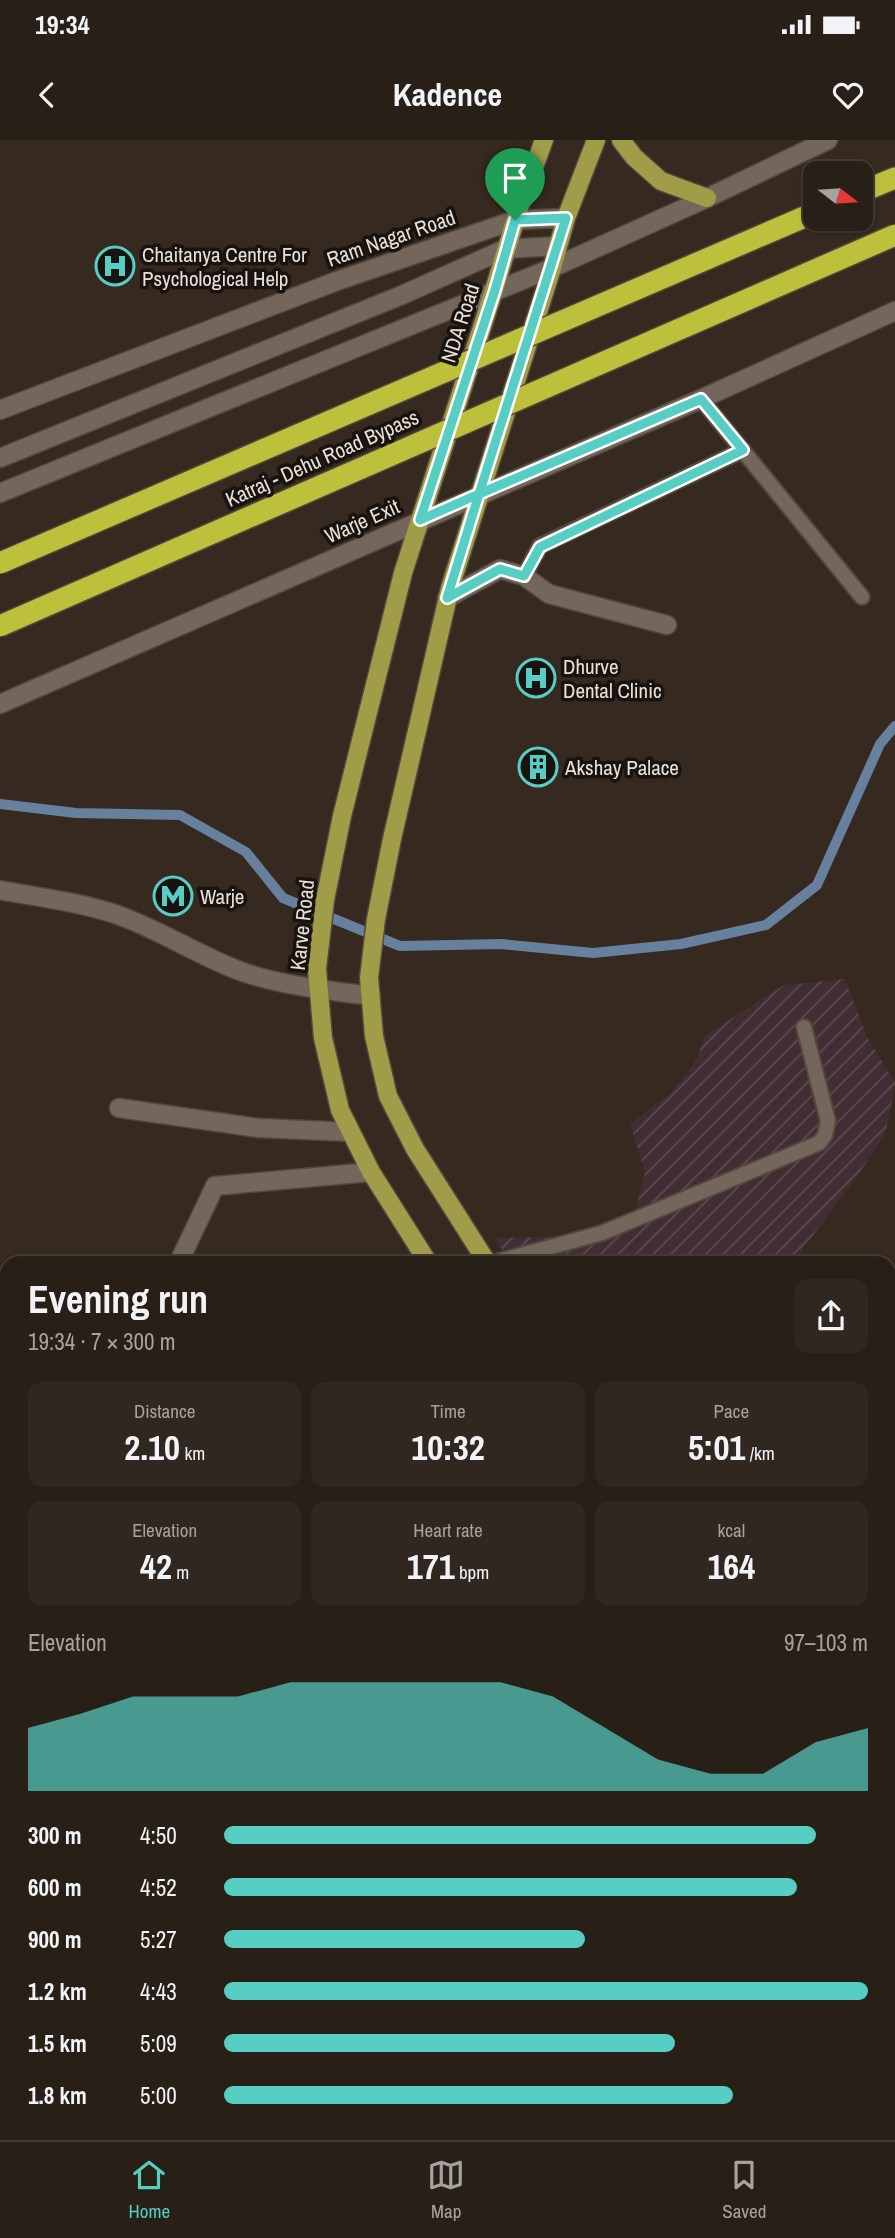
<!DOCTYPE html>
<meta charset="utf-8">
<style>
:root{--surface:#281f17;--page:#302720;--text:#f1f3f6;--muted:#a5a2a1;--line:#443d36;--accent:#56cec4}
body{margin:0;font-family:"Archivo Narrow",sans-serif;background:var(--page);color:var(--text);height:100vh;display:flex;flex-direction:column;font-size:26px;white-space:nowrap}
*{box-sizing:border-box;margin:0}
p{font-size:23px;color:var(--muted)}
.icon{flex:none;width:38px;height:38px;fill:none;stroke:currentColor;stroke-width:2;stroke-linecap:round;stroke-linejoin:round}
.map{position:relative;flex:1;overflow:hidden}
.panel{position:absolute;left:0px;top:1116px;width:896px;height:884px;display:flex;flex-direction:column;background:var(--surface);border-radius:21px 21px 0 0;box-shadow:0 2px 5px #0004,0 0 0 2px var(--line)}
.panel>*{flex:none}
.needle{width:46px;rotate:107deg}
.buttons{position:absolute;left:803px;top:21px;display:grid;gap:14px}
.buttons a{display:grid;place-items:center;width:70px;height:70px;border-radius:14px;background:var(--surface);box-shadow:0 2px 5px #0004,0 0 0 2px var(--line);font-size:35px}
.pin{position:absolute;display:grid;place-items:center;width:60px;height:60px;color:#fff;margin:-72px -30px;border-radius:50% 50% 50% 0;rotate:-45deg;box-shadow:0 0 7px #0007}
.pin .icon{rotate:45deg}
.round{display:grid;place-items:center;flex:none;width:74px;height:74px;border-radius:14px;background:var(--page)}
.head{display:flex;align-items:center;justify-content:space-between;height:119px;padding:0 28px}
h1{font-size:38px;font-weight:700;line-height:52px}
.figures{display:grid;grid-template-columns:repeat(3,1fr);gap:10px;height:119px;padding:7px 28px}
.figures div{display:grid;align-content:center;border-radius:14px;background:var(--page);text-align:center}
.figures b{font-size:35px;font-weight:700}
.figures small{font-size:19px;font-weight:400}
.figures p{font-size:19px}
.chart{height:196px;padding:14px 28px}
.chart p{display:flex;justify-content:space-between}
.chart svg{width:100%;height:126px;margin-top:7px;fill:var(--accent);opacity:.7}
ul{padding:0 28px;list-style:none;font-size:23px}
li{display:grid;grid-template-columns:112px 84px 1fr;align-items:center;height:52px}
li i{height:18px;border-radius:9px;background:var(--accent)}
.status{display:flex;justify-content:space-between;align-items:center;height:49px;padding:0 35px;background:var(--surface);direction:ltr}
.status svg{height:19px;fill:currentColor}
header{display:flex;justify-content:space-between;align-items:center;height:91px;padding:0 28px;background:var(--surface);font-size:32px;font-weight:700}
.dock{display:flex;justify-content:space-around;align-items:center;height:98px;border-top:2px solid var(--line);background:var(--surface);font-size:19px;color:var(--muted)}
.dock a{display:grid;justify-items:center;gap:4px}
.dock .selected{color:var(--accent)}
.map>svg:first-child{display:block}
.industrial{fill:url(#industrial-furrows)}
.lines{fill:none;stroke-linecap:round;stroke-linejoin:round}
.stream{stroke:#66809d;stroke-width:10}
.lane-casing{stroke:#52483e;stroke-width:18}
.street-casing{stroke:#52483e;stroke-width:21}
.secondary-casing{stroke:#52483e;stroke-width:21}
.primary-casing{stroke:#52483e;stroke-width:21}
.highway-casing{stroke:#52483e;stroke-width:24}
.lane{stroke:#74665a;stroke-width:14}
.street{stroke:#74665a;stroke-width:18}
.secondary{stroke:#74665a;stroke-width:18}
.primary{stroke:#a09c47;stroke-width:18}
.highway{stroke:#bdc03b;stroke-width:21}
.highway-bridge-casing{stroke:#52483e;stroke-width:24;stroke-linecap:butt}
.highway-bridge{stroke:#bdc03b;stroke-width:21}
.route-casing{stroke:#fff;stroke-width:14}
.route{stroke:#56cec4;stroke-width:9}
.labels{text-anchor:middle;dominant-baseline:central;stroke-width:7;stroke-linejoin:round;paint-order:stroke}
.street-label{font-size:21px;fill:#e8e0d9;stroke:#19130f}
.poi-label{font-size:21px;fill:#e8e0d9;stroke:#19130f;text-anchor:start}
</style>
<div class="status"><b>19:34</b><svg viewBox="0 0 49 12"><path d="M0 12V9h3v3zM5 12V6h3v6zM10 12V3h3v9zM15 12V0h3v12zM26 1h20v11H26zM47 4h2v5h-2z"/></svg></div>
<header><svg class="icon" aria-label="back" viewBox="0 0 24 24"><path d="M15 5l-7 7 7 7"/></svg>Kadence<svg class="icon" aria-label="heart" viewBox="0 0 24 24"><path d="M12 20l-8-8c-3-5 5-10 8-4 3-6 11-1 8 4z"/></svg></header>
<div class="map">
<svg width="895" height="2000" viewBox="0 0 895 2000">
<defs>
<pattern id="industrial-furrows" width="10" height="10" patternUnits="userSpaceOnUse" patternTransform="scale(1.75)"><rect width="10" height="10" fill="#412d33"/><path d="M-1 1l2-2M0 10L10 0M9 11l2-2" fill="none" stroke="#5c4b50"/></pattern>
</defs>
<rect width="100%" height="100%" fill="#36291f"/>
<!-- industrial -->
<path class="industrial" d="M845 839 868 899 895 942V947L885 995 851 1045 792 1123H510L495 1098 564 1097 635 1071 645 1032 630 984 672 952 696 920 706 895 784 845Z"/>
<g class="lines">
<!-- stream -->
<path class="stream" d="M0 664 76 673 180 675 246 712 283 758 400 806 501 804 593 813 681 804 766 785 817 745 880 604 895 586"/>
<defs>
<path id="lane" d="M701 259 862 457
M524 436 540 406 743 310
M488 1124 602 1093 819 1003 825 995 828 981 804 887
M895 1136 892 1228 895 1231"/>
<path id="street" d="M447 458 500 429 524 436 549 454 667 485
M0 750C38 757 78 762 115 774 159 789 197 815 240 831 278 845 331 851 371 856
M119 968 259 988 350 992
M178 1124 215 1046 371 1032
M0 1412 7 1414
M3 1655 7 1638
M889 1767H895"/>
<path id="secondary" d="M0 270 337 141 515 80 566 78
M0 318 402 155 505 109 557 106
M0 353 552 128 707 58 828 0
M0 564 701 259 895 171"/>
<path id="primary" d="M621 0 634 17 661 41 707 58
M429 1124 371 1032 340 970 323 898 317 829 325 760 342 676 403 433 494 150 519 68 544 0
M488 1124 415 1009 388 956 374 896 369 838 376 779 392 699 450 448 552 128 566 78 596 0
M813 1993 816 2000
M864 1993 867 2000"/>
<path id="highway" d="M861 52 895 38"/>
</defs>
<!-- lane casing -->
<use href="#lane" class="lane-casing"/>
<!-- street casing -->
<use href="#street" class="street-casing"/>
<!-- secondary casing -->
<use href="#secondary" class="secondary-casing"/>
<!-- primary casing -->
<use href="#primary" class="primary-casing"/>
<!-- highway casing -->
<use href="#highway" class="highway-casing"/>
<!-- lane -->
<use href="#lane" class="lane"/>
<!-- street -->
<use href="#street" class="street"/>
<!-- secondary -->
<use href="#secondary" class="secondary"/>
<!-- primary -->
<use href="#primary" class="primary"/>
<!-- highway -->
<use href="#highway" class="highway"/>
<defs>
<path id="highway-bridge" d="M0 423 816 72
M0 486 895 95"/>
</defs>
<!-- highway-bridge casing -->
<use href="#highway-bridge" class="highway-bridge-casing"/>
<!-- highway-bridge -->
<use href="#highway-bridge" class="highway-bridge"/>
</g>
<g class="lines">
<defs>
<path id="route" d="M515 80 495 150 420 380 479 354 447 458 500 429 524 436 540 407 743 310 701 259 479 354 566 78 515 80"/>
</defs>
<!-- route casing -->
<use href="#route" class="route-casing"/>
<!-- route -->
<use href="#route" class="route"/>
</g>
<!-- icons -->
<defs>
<symbol id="hospital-ring" viewBox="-11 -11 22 22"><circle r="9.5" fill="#19130f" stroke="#56cec4" stroke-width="1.5"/><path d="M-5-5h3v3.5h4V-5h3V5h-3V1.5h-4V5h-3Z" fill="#56cec4"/></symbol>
<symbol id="building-ring" viewBox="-11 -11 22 22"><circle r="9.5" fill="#19130f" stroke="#56cec4" stroke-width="1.5"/><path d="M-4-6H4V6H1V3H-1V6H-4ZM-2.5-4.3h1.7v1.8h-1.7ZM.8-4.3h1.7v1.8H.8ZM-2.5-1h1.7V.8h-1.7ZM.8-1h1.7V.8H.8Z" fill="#56cec4"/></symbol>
<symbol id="metro-ring" viewBox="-11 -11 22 22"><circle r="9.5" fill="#19130f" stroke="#56cec4" stroke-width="1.5"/><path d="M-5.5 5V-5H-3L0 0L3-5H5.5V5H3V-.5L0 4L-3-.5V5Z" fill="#56cec4"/></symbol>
</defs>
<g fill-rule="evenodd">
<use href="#hospital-ring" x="93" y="104" width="44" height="44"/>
<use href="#hospital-ring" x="514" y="516" width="44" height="44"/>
<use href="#building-ring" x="516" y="605" width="44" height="44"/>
<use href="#metro-ring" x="151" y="734" width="44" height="44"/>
</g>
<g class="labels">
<!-- street labels -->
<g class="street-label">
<text transform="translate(391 98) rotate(-19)">Ram Nagar Road</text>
<text transform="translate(460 183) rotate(-72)">NDA Road</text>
<text transform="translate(322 318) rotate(-24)">Katraj - Dehu Road Bypass</text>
<text transform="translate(362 381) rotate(-24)">Warje Exit</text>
<text transform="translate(302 785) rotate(-84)">Karve Road</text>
</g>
<!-- poi labels -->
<g class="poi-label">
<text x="142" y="114">Chaitanya Centre For<tspan x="142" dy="24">Psychological Help</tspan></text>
<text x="563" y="526">Dhurve<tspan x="563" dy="24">Dental Clinic</tspan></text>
<text x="565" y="627">Akshay Palace</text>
<text x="200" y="756">Warje</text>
</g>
</g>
</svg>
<div class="buttons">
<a><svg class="needle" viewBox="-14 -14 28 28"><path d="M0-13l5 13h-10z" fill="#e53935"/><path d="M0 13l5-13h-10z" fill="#a5a2a1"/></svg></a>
</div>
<div class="pin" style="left:515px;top:80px;background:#1e9e55"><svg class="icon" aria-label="arrive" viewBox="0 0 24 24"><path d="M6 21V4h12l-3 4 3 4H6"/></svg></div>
<section class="panel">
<div class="head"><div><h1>Evening run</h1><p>19:34 · 7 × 300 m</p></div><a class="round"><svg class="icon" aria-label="share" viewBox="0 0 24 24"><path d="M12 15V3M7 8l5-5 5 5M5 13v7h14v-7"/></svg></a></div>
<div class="figures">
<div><p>Distance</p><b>2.10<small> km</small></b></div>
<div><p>Time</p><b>10:32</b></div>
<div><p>Pace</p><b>5:01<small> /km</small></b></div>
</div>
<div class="figures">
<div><p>Elevation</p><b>42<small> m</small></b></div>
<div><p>Heart rate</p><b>171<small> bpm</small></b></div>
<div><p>kcal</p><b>164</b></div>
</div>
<div class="chart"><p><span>Elevation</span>97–103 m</p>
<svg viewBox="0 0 160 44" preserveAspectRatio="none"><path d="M0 44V22L10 17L20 11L30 11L40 11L50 6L60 6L70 6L80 6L90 6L100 11L110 22L120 33L130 38L140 38L150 27L160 22V44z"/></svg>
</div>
<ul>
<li><b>300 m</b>4:50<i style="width:92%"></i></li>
<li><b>600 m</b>4:52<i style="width:89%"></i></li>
<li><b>900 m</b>5:27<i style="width:56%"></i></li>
<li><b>1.2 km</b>4:43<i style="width:100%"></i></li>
<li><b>1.5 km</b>5:09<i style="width:70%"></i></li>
<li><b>1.8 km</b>5:00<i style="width:79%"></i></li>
</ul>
</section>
</div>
<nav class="dock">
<a class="selected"><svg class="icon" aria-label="home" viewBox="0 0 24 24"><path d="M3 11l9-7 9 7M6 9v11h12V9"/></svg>Home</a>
<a><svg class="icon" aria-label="map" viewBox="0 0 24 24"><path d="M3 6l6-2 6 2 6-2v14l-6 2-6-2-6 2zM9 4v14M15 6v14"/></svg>Map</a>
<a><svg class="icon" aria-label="saved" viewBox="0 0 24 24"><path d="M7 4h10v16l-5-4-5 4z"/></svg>Saved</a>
</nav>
